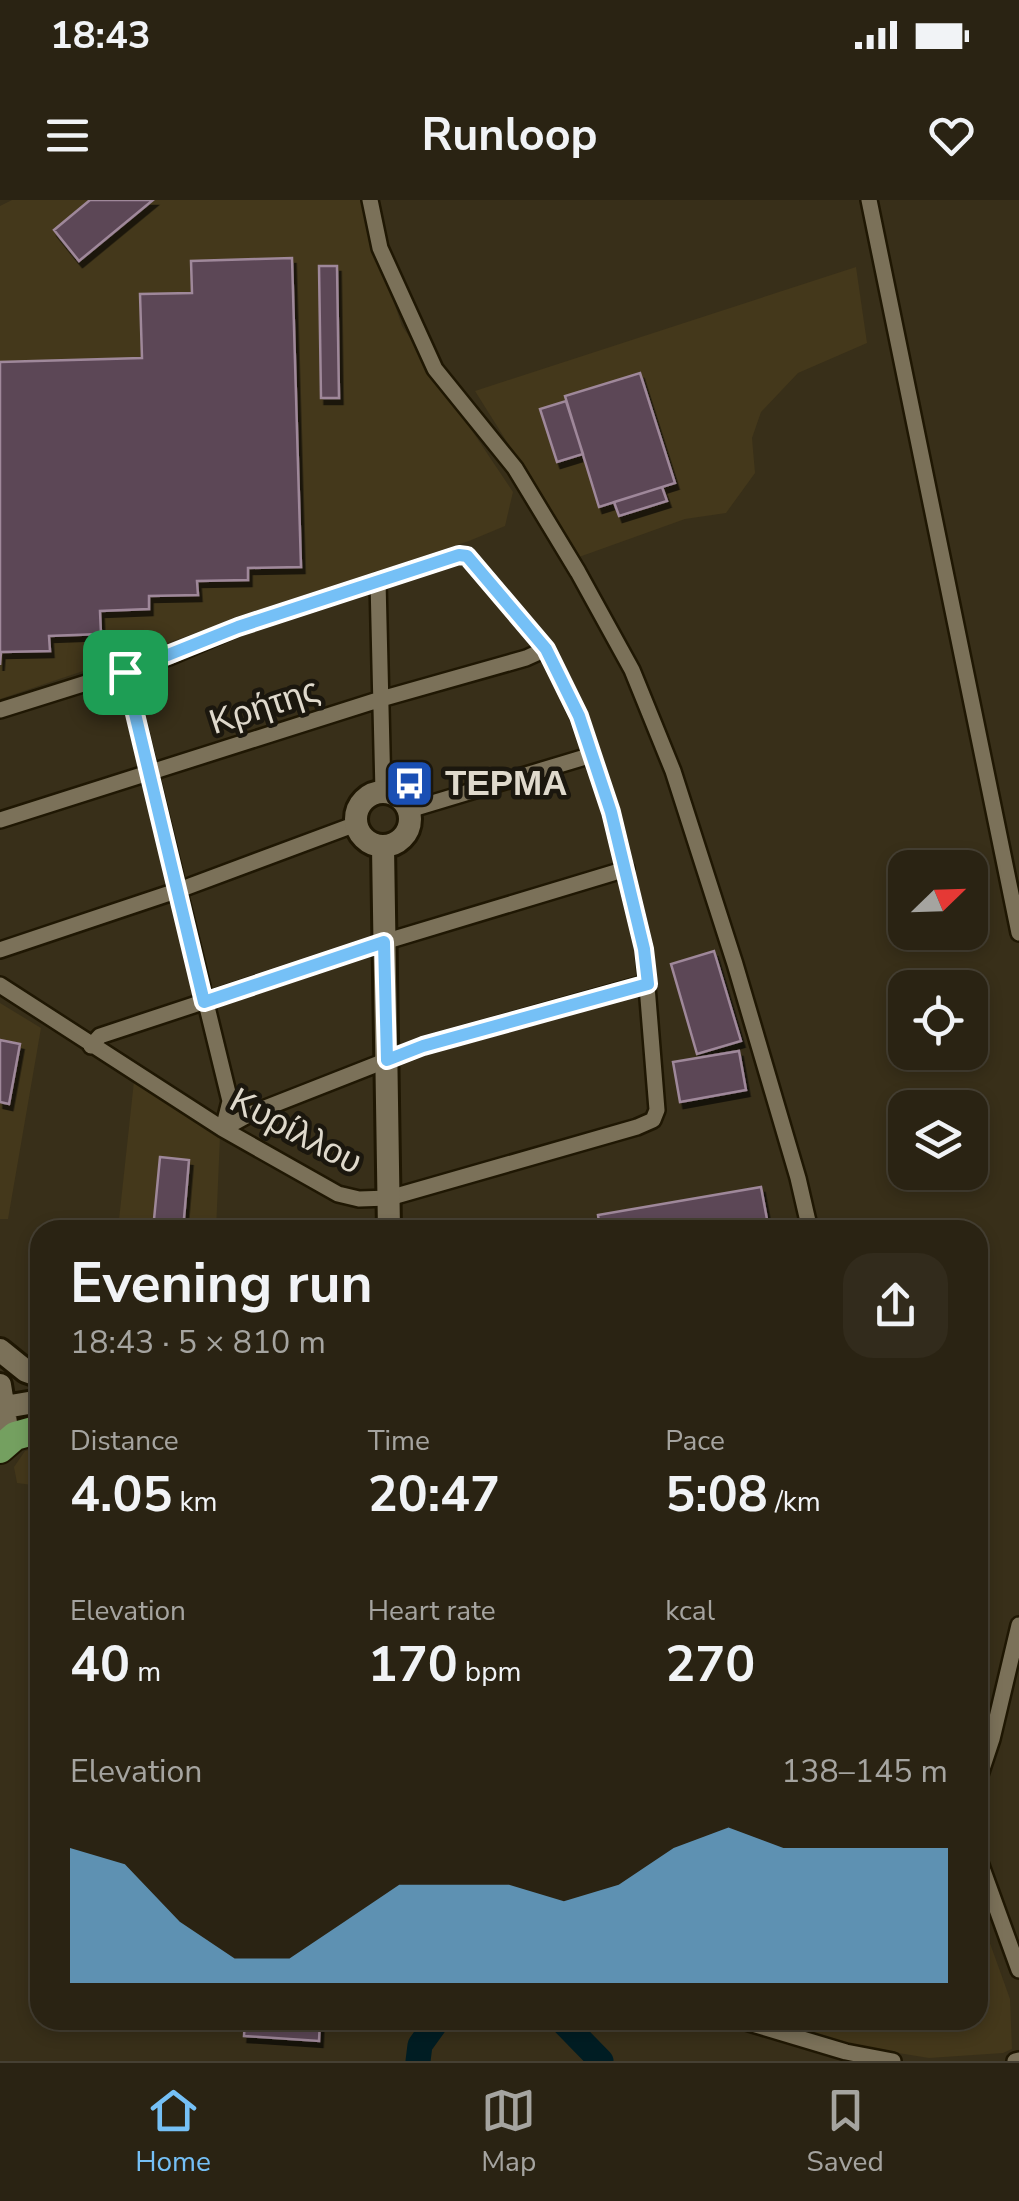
<!DOCTYPE html>
<meta charset="utf-8">
<style>
:root{--surface:#2a2313;--page:#322b1c;--text:#f1f3f6;--muted:#a5a4a0;--line:#464033;--accent:#75c0f6}
body{margin:0;font-family:"Nunito Sans",sans-serif;background:var(--page);color:var(--text);height:100vh;display:flex;flex-direction:column;font-size:38px;white-space:nowrap}
*{box-sizing:border-box;margin:0}
p{font-size:32px;color:var(--muted)}
.icon{flex:none;width:55px;height:55px;fill:none;stroke:currentColor;stroke-width:2;stroke-linecap:round;stroke-linejoin:round}
.map{position:relative;flex:1;overflow:hidden}
.details{position:absolute;left:30px;top:1020px;width:958px;height:810px;display:flex;flex-direction:column;background:var(--surface);border-radius:30px;box-shadow:0 5px 15px #0003,0 0 0 2px var(--line)}
.details>*{flex:none}
.needle{width:65px;rotate:67deg}
.tools{position:absolute;left:888px;top:650px;display:grid;gap:20px}
.tools a{display:grid;place-items:center;width:100px;height:100px;border-radius:20px;background:var(--surface);box-shadow:0 5px 15px #0003,0 0 0 2px var(--line);font-size:50px}
.pin{position:absolute;display:grid;place-items:center;width:85px;height:85px;color:#fff;margin:-42px;border-radius:20px;box-shadow:0 5px 15px #0006}
.round{display:grid;place-items:center;flex:none;width:105px;height:105px;border-radius:30px;background:var(--page)}
.headline{display:flex;align-items:center;justify-content:space-between;height:170px;padding:0 40px}
h1{font-size:55px;font-weight:700;line-height:75px}
.stats{display:grid;grid-template-columns:repeat(3,1fr);gap:15px;height:170px;padding:10px 40px}
.stats div{display:grid;align-content:center}
.stats b{font-size:50px;font-weight:700}
.stats small{font-size:28px;font-weight:400}
.stats p{font-size:28px}
.chart{height:280px;padding:20px 40px}
.chart p{display:flex;justify-content:space-between}
.chart svg{width:100%;height:180px;margin-top:10px;fill:var(--accent);opacity:.7}
.status{display:flex;justify-content:space-between;align-items:center;height:70px;padding:0 50px;background:var(--surface);direction:ltr}
.status svg{height:28px;fill:currentColor}
header{display:flex;justify-content:space-between;align-items:center;height:130px;padding:0 40px;background:var(--surface);font-size:45px;font-weight:700}
.menu{display:flex;justify-content:space-around;align-items:center;height:140px;border-top:2px solid var(--line);background:var(--surface);font-size:28px;color:var(--muted)}
.menu a{display:grid;justify-items:center;gap:5px}
.menu .selected{color:var(--accent)}
.map>svg:first-child{display:block}
.built{fill:#44381b}
.lines{fill:none;stroke-linecap:round;stroke-linejoin:round}
.river{stroke:#001d23;stroke-width:25}
.building{fill:#5c4757;stroke:#9f889a;stroke-width:2.5;filter:url(#shadow)}
.street-casing{stroke:#1f1703;stroke-width:20}
.secondary-casing{stroke:#1f1703;stroke-width:28}
.highway-casing{stroke:#1f1703;stroke-width:32}
.street{stroke:#7b7159;stroke-width:15}
.secondary{stroke:#7b7159;stroke-width:22}
.highway{stroke:#74a060;stroke-width:28}
.route-casing{stroke:#fff;stroke-width:20}
.route{stroke:#75c0f6;stroke-width:12}
.labels{text-anchor:middle;dominant-baseline:central;stroke-width:9;stroke-linejoin:round;paint-order:stroke}
.street-label{font-size:35px;fill:#dfd9cc;stroke:#1b170e}
.poi-label{font-size:35px;font-weight:bold;fill:#dfd9cc;stroke:#1b170e;text-anchor:start}
</style>
<div class="status"><b>18:43</b><svg viewBox="0 0 49 12"><path d="M0 12V9h3v3zM5 12V6h3v6zM10 12V3h3v9zM15 12V0h3v12zM26 1h20v11H26zM47 4h2v5h-2z"/></svg></div>
<header><svg class="icon" aria-label="menu" viewBox="0 0 24 24"><path d="M4 6h16M4 12h16M4 18h16"/></svg>Runloop<svg class="icon" aria-label="heart" viewBox="0 0 24 24"><path d="M12 20l-8-8c-3-5 5-10 8-4 3-6 11-1 8 4z"/></svg></header>
<div class="map">
<svg width="1019" height="1861" viewBox="0 0 1019 1861">
<defs>
<filter id="shadow"><feDropShadow dx="3.5" dy="6" stdDeviation="0" flood-color="#0009"/></filter>
</defs>
<rect width="100%" height="100%" fill="#382f19"/>
<!-- built -->
<path class="built" d="M12 0H363L367 22 402 126 513 292 505 326 469 341 0 499V6Z
M856 67 867 143 798 173 761 212 752 238 755 273 726 313 685 319 579 357 475 191Z
M0 803 41 828 8 1019H0Z
M134 881 220 936 216 1030H60V1027L118 1029Z
M40 1248V1286L17 1283 14 1267 25 1251Z
M978 1710 1010 1799 1012 1849 1003 1853 929 1858 849 1845 804 1832 793 1820H978Z"/>
<g class="lines">
<!-- river -->
<path class="river" d="M561 1820 601 1861
M418 1861 420 1845 438 1820"/>
</g>
<!-- building -->
<path class="building" d="M90 0H153L79 61 54 30Z
M292 58 301 367 248 368V380L197 381 198 395 149 396V409L100 411 101 434 49 436 50 451 1 452 0 465V162L142 158 140 94 192 93 191 61Z
M319 66H337L339 198H321Z
M640 173 675 283 599 307 565 196Z
M566 201 583 254 557 262 540 209Z
M662 287 667 301 619 316 614 302Z
M714 751 741 841 697 854 671 764Z
M0 840 20 844 9 904 0 902Z
M739 851 746 890 680 902 673 862Z
M160 957 189 960 183 1030H153Z
M761 987 769 1030H600L598 1015Z
M245 1820H320L319 1841 244 1836Z"/>
<g class="lines">
<defs>
<path id="street" d="M370 0 380 48 435 169 515 268 578 372 632 470 673 571 735 764 798 978 810 1030
M869 0 1019 733
M378 381 383 592
M125 472 230 901 223 929
M0 510 169 457 238 427 459 355 467 356 546 449 579 517 611 612 644 749 657 910 653 920 637 927 389 998 359 999 338 994 223 929 0 785
M409 610 592 555
M0 620 381 499 526 458 546 449
M0 750 179 690 356 624
M91 846 100 836 384 742 626 669
M223 929 250 914 423 846 648 783
M978 1581 992 1539 1019 1425
M978 1657 1019 1770
M739 1820 846 1852 893 1861
M1015 1861 1019 1860"/>
<path id="secondary" d="M356 619a27 27 0 1 1 54 0a27 27 0 1 1-54 0Z
M383 647 389 1030
M0 1150 26 1171 40 1176
M0 1185 7 1229
M0 1208 40 1201"/>
<path id="highway" d="M0 1249 15 1236 40 1229"/>
</defs>
<!-- street casing -->
<use href="#street" class="street-casing"/>
<!-- secondary casing -->
<use href="#secondary" class="secondary-casing"/>
<!-- highway casing -->
<use href="#highway" class="highway-casing"/>
<!-- street -->
<use href="#street" class="street"/>
<!-- secondary -->
<use href="#secondary" class="secondary"/>
<!-- highway -->
<use href="#highway" class="highway"/>
</g>
<g class="lines">
<defs>
<path id="route" d="M459 355 467 356 546 449 579 516 611 612 644 749 648 784 423 846 387 860 384 742 204 802 125 472 238 427Z"/>
</defs>
<!-- route casing -->
<use href="#route" class="route-casing"/>
<!-- route -->
<use href="#route" class="route"/>
</g>
<!-- icons -->
<defs>
<symbol id="bus-square" viewBox="-11 -11 22 22"><rect x="-9" y="-9" width="18" height="18" rx="4" fill="#1a4fb4" stroke="#1b170e"/><path d="M-5-6H5V4H4V6H2V4H-2V6H-4V4H-5ZM-3.5-4V0h7V-4ZM-3.5 1.2v1.5H-2V1.2ZM2 1.2v1.5H3.5V1.2Z" fill="#fff"/></symbol>
</defs>
<g fill-rule="evenodd">
<use href="#bus-square" x="382" y="556" width="55" height="55"/>
</g>
<g class="labels">
<!-- street labels -->
<g class="street-label">
<text transform="translate(264 506) rotate(-18)">Κρήτης</text>
<text transform="translate(296 931) rotate(28)">Κυρίλλου</text>
</g>
<!-- poi labels -->
<g class="poi-label">
<text x="445" y="583">ΤΕΡΜΑ</text>
</g>
</g>
</svg>
<div class="tools">
<a><svg class="needle" viewBox="-14 -14 28 28"><path d="M0-13l5 13h-10z" fill="#e53935"/><path d="M0 13l5-13h-10z" fill="#a5a4a0"/></svg></a>
<a><svg class="icon" aria-label="locate" viewBox="0 0 24 24"><circle cx="12" cy="12" r="6"/><path d="M12 2v4M12 18v4M2 12h4M18 12h4"/></svg></a>
<a><svg class="icon" aria-label="layers" viewBox="0 0 24 24"><path d="M12 4l9 5-9 5-9-5zM3 14l9 5 9-5"/></svg></a>
</div>
<div class="pin" style="left:125px;top:472px;background:#1e9e55"><svg class="icon" aria-label="arrive" viewBox="0 0 24 24"><path d="M6 21V4h12l-3 4 3 4H6"/></svg></div>
<section class="details">
<div class="headline"><div><h1>Evening run</h1><p>18:43 · 5 × 810 m</p></div><a class="round"><svg class="icon" aria-label="share" viewBox="0 0 24 24"><path d="M12 15V3M7 8l5-5 5 5M5 13v7h14v-7"/></svg></a></div>
<div class="stats">
<div><p>Distance</p><b>4.05<small> km</small></b></div>
<div><p>Time</p><b>20:47</b></div>
<div><p>Pace</p><b>5:08<small> /km</small></b></div>
</div>
<div class="stats">
<div><p>Elevation</p><b>40<small> m</small></b></div>
<div><p>Heart rate</p><b>170<small> bpm</small></b></div>
<div><p>kcal</p><b>270</b></div>
</div>
<div class="chart"><p><span>Elevation</span>138–145 m</p>
<svg viewBox="0 0 160 44" preserveAspectRatio="none"><path d="M0 44V11L10 15L20 29L30 38L40 38L50 29L60 20L70 20L80 20L90 24L100 20L110 11L120 6L130 11L140 11L150 11L160 11V44z"/></svg>
</div>
</section>
</div>
<nav class="menu">
<a class="selected"><svg class="icon" aria-label="home" viewBox="0 0 24 24"><path d="M3 11l9-7 9 7M6 9v11h12V9"/></svg>Home</a>
<a><svg class="icon" aria-label="map" viewBox="0 0 24 24"><path d="M3 6l6-2 6 2 6-2v14l-6 2-6-2-6 2zM9 4v14M15 6v14"/></svg>Map</a>
<a><svg class="icon" aria-label="saved" viewBox="0 0 24 24"><path d="M7 4h10v16l-5-4-5 4z"/></svg>Saved</a>
</nav>
